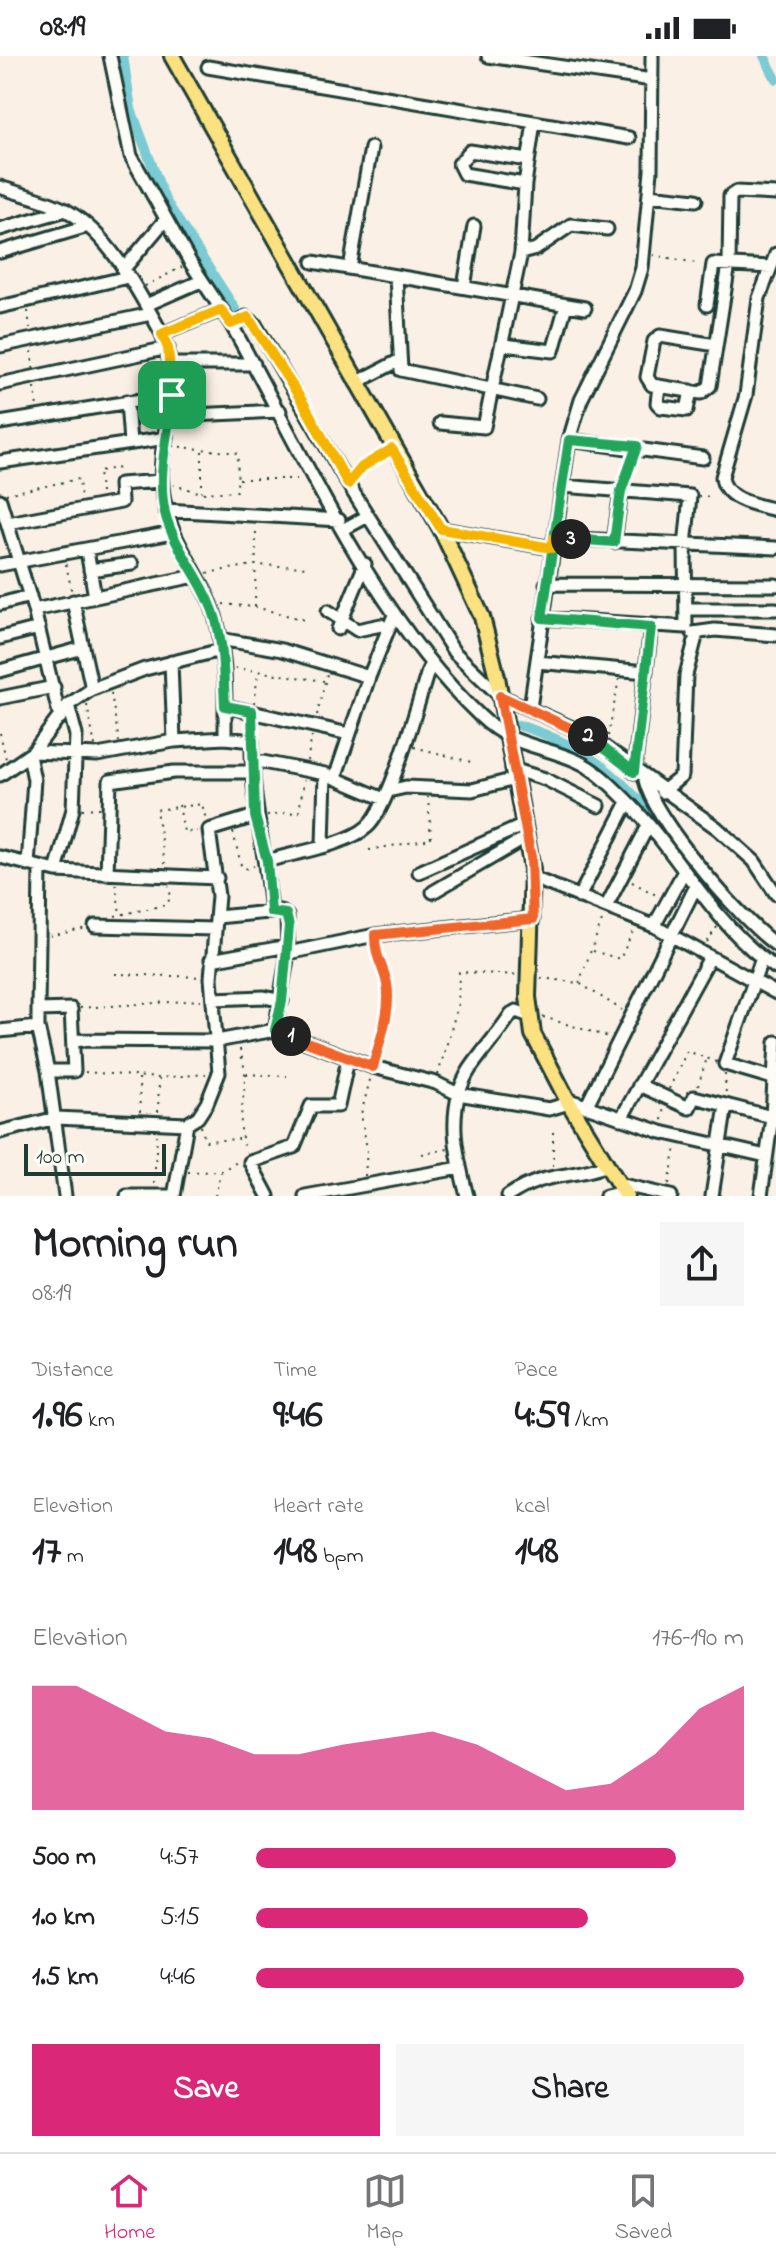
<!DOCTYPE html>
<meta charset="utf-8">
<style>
:root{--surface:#fff;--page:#f6f6f6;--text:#202124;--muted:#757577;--line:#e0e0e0;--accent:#db2777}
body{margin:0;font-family:"Indie Flower",sans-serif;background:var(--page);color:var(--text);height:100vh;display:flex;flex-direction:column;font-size:30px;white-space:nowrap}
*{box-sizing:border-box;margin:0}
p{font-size:26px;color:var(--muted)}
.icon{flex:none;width:44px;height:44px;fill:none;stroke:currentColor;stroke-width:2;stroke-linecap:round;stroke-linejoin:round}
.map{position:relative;height:1140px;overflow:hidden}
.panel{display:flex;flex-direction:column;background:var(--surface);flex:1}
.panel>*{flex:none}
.scale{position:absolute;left:24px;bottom:20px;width:142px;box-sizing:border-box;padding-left:8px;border:4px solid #1f3d34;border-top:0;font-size:22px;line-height:28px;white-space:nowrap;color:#1f3d34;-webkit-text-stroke:6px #fdfcf7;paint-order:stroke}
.pin{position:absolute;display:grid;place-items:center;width:68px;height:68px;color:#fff;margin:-34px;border-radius:16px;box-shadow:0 4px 12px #0006}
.km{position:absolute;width:40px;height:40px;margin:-20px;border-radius:50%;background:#222;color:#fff;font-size:22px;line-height:40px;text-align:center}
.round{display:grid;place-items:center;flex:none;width:84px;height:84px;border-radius:0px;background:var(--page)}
.overview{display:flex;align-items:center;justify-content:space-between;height:136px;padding:0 32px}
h1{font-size:44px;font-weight:700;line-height:60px}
.stats{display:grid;grid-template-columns:repeat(3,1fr);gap:12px;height:136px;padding:8px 32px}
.stats div{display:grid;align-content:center}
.stats b{font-size:40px;font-weight:700}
.stats small{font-size:22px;font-weight:400}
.stats p{font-size:22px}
.chart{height:224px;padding:16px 32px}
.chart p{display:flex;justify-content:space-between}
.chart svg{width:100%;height:144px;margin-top:8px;fill:var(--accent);opacity:.7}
.button{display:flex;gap:16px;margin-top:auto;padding:16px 32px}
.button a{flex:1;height:92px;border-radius:0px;background:var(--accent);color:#fff;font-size:32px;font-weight:700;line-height:92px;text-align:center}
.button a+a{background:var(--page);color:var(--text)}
ul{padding:0 32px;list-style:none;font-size:26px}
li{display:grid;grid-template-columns:128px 96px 1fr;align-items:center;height:60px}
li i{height:20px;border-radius:10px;background:var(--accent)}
.status{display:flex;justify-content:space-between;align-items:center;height:56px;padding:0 40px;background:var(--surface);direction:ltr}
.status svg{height:22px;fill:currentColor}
.tab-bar{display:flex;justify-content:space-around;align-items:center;height:112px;border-top:2px solid var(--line);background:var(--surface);font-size:22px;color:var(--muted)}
.tab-bar a{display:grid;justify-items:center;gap:4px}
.tab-bar .current{color:var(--accent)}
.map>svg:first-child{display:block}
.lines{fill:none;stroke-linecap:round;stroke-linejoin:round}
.canal{stroke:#7acbd3;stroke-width:10}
.minor-casing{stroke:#1f3d34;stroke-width:17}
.major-casing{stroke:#1f3d34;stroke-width:20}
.path{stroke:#1f3d34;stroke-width:2;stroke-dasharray:2 6;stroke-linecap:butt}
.minor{stroke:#fdfcf7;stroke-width:11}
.major{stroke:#fbe180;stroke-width:14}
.split-1-casing{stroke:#fff;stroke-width:16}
.split-2-casing{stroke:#fff;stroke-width:16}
.split-3-casing{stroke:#fff;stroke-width:16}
.split-4-casing{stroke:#fff;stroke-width:16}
.split-1{stroke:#22a559;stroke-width:10}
.split-2{stroke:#f0652b;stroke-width:10}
.split-3{stroke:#22a559;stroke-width:10}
.split-4{stroke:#f5b400;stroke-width:10}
</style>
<div class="status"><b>08:19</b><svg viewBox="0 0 49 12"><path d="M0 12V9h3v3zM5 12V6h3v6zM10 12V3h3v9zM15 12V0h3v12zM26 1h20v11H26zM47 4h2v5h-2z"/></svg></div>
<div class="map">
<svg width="776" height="1140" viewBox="0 0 776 1140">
<rect width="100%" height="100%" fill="#fbf0e6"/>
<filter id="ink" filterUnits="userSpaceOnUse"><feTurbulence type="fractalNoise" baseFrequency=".0125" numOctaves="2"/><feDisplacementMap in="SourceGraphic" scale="16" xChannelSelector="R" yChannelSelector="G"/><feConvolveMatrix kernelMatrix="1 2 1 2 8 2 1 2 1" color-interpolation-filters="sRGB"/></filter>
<g filter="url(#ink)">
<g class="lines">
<!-- canal -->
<path class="canal" d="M123 0 131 53 165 144 235 253
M764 0 776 23
M518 669C598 693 630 731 680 794"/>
<defs>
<path id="minor" d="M110 0 131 100 190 206 231 268 246 261 255 268 348 428 454 596 500 640 586 678 717 772 754 805 776 838
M488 0 652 24
M208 11 629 82
M525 128 464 118 459 108 470 95 528 104
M0 131C22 139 49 144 69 156 112 182 138 235 162 278 185 335 157 376 162 430 167 482 192 503 211 548 227 589 225 639 225 682L174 685 97 699 33 696
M649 139 696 144
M0 173 66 154
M0 196 88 170
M521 197 536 193 571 169 607 173
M776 198 759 242 746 339 722 421C724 444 757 449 776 454
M313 206 585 252
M350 212 371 92
M123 214 165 164
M396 220 401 314 537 343
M464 231 474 170
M146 249 201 225
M707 249 713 208 771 211
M0 251 128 221
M231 268C304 398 371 557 480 660 512 691 539 688 577 705 595 713 610 728 624 742 675 792 706 857 762 902L725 1008 776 1023
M162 278 221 254
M504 289 553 295 566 249
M716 289 660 280 654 285 647 321 652 329 701 337 710 330 729 208 730 140 736 136 776 138
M0 290 151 258
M170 308H254
M356 327 400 304
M0 328 168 292
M659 330 657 347 661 351 687 354 691 335
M127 345 130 387
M170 360 280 355
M0 367 172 339
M440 367 484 371 521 197 525 128 534 66
M569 384 581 344 635 235 642 212 651 115 652 0
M0 406 167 382
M0 444 34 554 60 662
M165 454 339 464
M8 467 121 446 120 428 161 425
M344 473 368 460
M441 473 552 492
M554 482 776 492
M614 486 621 435
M87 495 95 541
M0 509 172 477
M90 514 132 508
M546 528 776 529
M73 545 92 633
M0 548 30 540
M686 553H776
M34 554 195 520
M328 555 357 574 381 569
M542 562 686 571 685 490 690 440 562 430
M338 573 365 508
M693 577 715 574 776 579
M0 582 39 572
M220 583 282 594 369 621
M171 606 174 685
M537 606 646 616
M0 615 83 592
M0 642 54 631
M225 650 349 678
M530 652 569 384 703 402
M225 682 252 685C251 744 266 798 271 856
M252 704 325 718 384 743
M512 713 545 723 599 750
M634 716 651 571
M0 719 33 696 68 649 92 633 145 613 221 594
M335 722 369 621 394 559
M645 724C654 764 741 864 776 889
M388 735 406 731 472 734 515 723
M662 736 682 720 686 619 697 577
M323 789 325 718
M0 801 56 815 217 822
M267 805C293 797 347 789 367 771 390 752 419 642 430 609
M28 809 34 724 29 699
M40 813 38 954 71 953 74 1015H48L65 1140
M56 815 73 753 76 679 68 649
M419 816 524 769
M107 818 110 725 174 716H252
M533 822 654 870 776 937
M433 836 527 781
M579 841 628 746
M607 849 648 770
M217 861 280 855 287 860 288 897 275 974
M95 870 214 873
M654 870 683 817
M288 897 375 879 533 863
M762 902 776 912
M211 904 288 890
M213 943 264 941 282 945
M38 954V971L48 1015
M0 975 38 971
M73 984 217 985 275 974 373 1011 436 1027 458 1038 549 1053 569 1047
M639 1029 689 1052 694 1041 776 1062
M566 1043 661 1076 766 1100
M586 1051 695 832
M621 1063 709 903
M0 1076 56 1062 187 1068 198 1061 207 1047 219 1017 211 922 218 840 209 774 255 760
M619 1128 671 1140
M127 1140H174L187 1068
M268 1140 250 1106 294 1091 311 1050H338L348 1003
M305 1140 460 1112
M467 1140C456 1098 445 1052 470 1013 483 994 499 977 511 958L516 955 530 960
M508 1140C547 1114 568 1124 607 1109
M606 1140 623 1136
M712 1140 726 1049
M761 1140 772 1061 776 986"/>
<path id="major" d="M172 0 441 473 482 561 497 621 532 813 528 941 533 978 569 1047 626 1140"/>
</defs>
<!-- minor casing -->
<use href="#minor" class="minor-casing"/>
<!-- major casing -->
<use href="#major" class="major-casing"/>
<!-- path -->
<path class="path" d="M653 199 696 207
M145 230 182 211
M28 255 30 272
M32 295 33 312
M35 331 37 352
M172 390 238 397 237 435 202 437 174 429
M202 395V436
M355 420 384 398
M239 423H301
M624 426 633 402
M101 437 99 415 117 412 118 416
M6 438 79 423 81 442
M698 440 713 441
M66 508 72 537
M207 517 253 509 309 511
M223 548 255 551 309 565
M255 550 256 472
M235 612 324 625
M111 637 119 686
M254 647 258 618
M87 649 95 690
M317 659 327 618
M0 677 6 703
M608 680 619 623
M414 691 475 707
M307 705 312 680
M179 749 184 776 197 775
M82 753 100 752
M267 759 299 756 304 724
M233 776 241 809 245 813 254 810
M369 794 431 783 428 741
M165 808 156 754 202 748 206 763
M632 826 658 840
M116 828 120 858
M115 860 165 849 171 842 169 830
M50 880 87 872
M707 886 717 871
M375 888C375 905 386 916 387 931 389 955 381 979 375 1002
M593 895 620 903 634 873
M115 918 202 921
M541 922 579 927 622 954
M579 927 603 862
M80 952 201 944
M543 961 609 981
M240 993C241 1001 245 1010 245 1018 245 1046 235 1068 246 1096
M85 1016 159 1022 206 1018
M246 1018 287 1020
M725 1018 726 1040
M438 1019 458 949 459 916 519 919
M139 1022 140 1056
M698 1030 706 1005
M669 1033 687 995 717 1006
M158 1056 159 1023
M662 1064 664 1050
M201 1070 205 1085 239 1083
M422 1098 448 1093
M553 1110V1072
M188 1116 221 1115 239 1105
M365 1120 367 1093 361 1058 371 1020
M154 1128 157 1079
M669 1128 676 1091
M215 1140 221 1116"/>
<!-- minor -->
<use href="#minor" class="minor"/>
<!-- major -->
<use href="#major" class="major"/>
</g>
</g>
<g class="lines" filter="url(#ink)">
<defs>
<path id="split-1" d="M172 339C169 378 156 418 165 457 173 489 196 515 209 545 224 577 223 615 225 650L252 655 255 760 267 805 271 856 286 858 289 870 282 945 275 974 291 980"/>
<path id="split-2" d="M291 980 373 1011C379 986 392 955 387 928 383 908 375 903 375 879L533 863 531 801 500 640 588 680"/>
<path id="split-3" d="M571 483 614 486 621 435 637 390 569 384 542 562 651 571 634 716 588 680"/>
<path id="split-4" d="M172 339 168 292 162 278 221 254 231 268 248 261 304 348 348 428 362 411 392 393 441 473 552 492 554 482 571 483"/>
</defs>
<!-- split-1 casing -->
<use href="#split-1" class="split-1-casing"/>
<!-- split-2 casing -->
<use href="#split-2" class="split-2-casing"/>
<!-- split-3 casing -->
<use href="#split-3" class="split-3-casing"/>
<!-- split-4 casing -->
<use href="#split-4" class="split-4-casing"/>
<!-- split-1 -->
<use href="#split-1" class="split-1"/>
<!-- split-2 -->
<use href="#split-2" class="split-2"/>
<!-- split-3 -->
<use href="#split-3" class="split-3"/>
<!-- split-4 -->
<use href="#split-4" class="split-4"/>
</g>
</svg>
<div class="scale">100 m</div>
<div class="pin" style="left:172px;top:339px;background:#1e9e55"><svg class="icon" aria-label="arrive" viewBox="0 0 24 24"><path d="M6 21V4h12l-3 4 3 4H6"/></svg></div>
<b class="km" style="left:291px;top:980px">1</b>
<b class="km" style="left:588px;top:680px">2</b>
<b class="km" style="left:571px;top:483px">3</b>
</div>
<section class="panel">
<div class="overview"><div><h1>Morning run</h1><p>08:19</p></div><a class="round"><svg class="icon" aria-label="share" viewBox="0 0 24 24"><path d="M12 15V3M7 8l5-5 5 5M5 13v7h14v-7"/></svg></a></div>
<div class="stats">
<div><p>Distance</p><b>1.96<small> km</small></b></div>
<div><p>Time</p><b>9:46</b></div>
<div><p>Pace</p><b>4:59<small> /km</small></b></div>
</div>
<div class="stats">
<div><p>Elevation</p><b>17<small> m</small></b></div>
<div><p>Heart rate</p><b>148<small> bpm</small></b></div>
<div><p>kcal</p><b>148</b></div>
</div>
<div class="chart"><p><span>Elevation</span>176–190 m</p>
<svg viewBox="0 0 160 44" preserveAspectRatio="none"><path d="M0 44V6L10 6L20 13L30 20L40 22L50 27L60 27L70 24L80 22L90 20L100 24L110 31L120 38L130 36L140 27L150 13L160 6V44z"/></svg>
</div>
<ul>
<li><b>500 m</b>4:57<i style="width:86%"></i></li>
<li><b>1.0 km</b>5:15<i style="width:68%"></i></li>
<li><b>1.5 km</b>4:46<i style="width:100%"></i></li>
</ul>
<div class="button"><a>Save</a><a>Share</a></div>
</section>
<nav class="tab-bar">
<a class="current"><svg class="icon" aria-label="home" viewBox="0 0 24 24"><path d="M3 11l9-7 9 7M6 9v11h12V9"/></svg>Home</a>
<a><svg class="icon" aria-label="map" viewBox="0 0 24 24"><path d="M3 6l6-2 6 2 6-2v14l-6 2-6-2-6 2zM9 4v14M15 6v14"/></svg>Map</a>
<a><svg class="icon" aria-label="saved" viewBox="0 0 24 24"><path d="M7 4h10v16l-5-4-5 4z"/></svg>Saved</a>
</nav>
